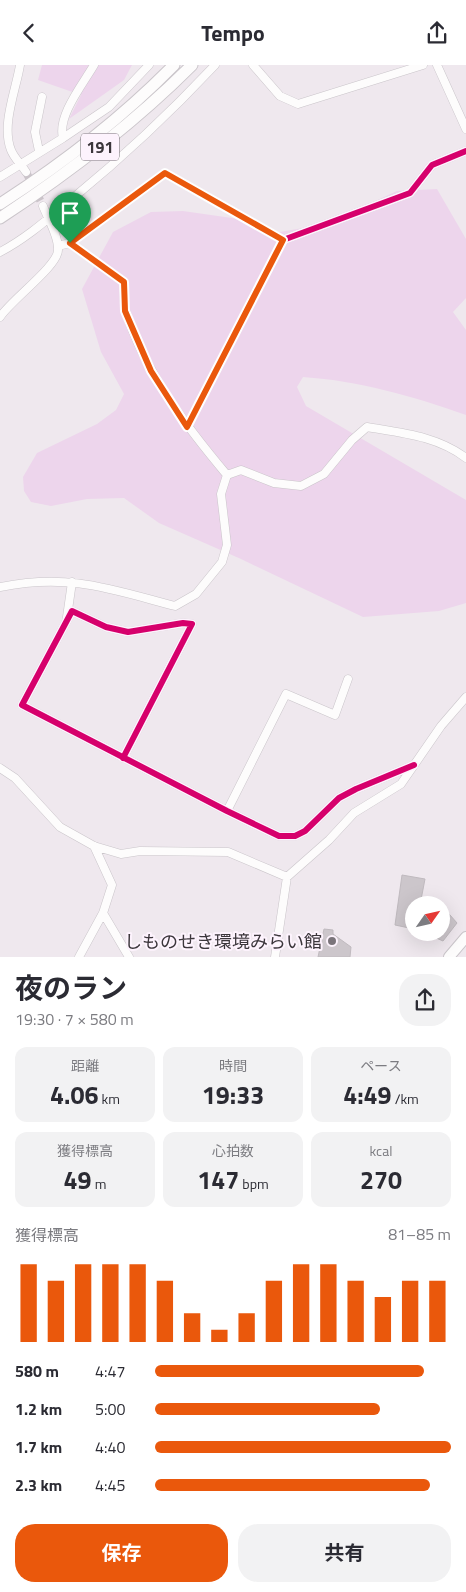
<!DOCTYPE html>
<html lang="ja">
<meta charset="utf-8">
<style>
:root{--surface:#fff;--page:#f2f2f3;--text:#2b2b33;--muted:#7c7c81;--accent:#ea580c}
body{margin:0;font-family:"Titillium Web","Noto Sans JP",sans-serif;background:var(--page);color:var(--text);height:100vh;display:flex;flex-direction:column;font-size:19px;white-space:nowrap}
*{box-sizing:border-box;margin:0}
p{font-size:16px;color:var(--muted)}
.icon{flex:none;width:28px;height:28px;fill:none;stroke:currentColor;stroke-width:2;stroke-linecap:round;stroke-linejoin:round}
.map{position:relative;height:892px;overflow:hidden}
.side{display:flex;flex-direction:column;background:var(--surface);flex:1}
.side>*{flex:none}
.needle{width:32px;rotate:56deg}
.tools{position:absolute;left:405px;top:831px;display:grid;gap:10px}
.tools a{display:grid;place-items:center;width:45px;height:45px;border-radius:50%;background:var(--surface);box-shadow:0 5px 20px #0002;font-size:25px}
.pin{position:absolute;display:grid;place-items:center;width:42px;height:42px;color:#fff;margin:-51px -21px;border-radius:50% 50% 50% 0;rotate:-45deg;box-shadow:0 0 5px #0007}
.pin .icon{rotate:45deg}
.round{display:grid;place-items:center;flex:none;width:52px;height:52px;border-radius:20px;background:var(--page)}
.summary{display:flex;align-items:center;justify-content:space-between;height:85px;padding:0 15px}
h1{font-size:28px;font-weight:700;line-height:38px}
.stats{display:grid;grid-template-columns:repeat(3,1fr);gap:8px;height:85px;padding:5px 15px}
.stats div{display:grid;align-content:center;border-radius:12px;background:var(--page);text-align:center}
.stats b{font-size:25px;font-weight:700}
.stats small{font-size:14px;font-weight:400}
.stats p{font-size:14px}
.chart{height:140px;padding:10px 15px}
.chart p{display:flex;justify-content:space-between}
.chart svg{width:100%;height:90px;margin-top:5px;stroke:var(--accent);stroke-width:6}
.action{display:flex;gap:10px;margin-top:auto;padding:10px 15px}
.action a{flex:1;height:58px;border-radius:20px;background:var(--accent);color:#fff;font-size:20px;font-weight:700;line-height:58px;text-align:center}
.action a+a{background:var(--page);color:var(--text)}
ul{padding:0 15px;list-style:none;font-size:16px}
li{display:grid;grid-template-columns:80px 60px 1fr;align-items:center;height:38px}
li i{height:12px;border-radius:6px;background:var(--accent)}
header{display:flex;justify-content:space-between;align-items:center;height:65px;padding:0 15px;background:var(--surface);font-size:22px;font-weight:700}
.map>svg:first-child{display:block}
.green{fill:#edd5ec}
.building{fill:#ccc6cb;stroke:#c0babf}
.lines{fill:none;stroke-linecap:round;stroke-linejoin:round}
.minor-tunnel{stroke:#cbc4ca;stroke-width:8;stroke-dasharray:8 4;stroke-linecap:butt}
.minor-casing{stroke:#cac5ca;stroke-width:9}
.major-casing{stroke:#cac5ca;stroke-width:12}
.highway-casing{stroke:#cac5ca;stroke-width:13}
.minor{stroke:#fdfcfc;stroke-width:8}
.major{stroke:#fdfcfc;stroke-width:10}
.highway{stroke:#fdfcfc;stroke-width:11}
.cycleway-casing{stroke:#fdf3fd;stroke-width:9}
.cycleway{stroke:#d6006c;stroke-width:6}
.route-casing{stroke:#fff;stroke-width:10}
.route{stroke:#ea580c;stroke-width:6}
.poi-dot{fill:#7a747a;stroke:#fdf3fd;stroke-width:2}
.labels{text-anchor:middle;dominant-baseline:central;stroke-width:4;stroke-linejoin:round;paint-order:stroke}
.shield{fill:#fdf3fd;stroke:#756f75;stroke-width:1}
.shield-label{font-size:16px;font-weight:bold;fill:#3b363b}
.poi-label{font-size:18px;fill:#3b363b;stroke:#fdf3fd;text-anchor:end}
</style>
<header><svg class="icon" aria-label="back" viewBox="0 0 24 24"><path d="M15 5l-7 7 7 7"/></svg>Tempo<svg class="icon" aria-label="share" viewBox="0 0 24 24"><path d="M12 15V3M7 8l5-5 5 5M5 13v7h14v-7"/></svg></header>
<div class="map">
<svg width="466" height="892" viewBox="0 0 466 892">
<rect width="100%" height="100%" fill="#efe8ee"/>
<!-- green -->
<path class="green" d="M42 0H132L124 15 69 54 81 30 38 15Z
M437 124 466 174V233L453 247 466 265V350C412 331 360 316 303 312L297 322 306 341 466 435V538L439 546 363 552 241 494 159 458 124 433 87 434 51 441 31 437 24 426 23 412 37 388 97 359 116 345 124 329 101 287 82 224 113 167 151 147 183 146 239 154 274 168 326 159 397 126Z"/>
<!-- building -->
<path class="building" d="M402 810 425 814 420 840H414V864L395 860Z
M443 842 457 858 443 876 425 868H441Z
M324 864 333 865V869L351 882 350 892H318Z"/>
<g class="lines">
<!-- minor-tunnel -->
<path class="minor-tunnel" d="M26 107 43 141"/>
<defs>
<path id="minor" d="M20 0C16 25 1 60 11 85 14 93 21 99 26 107
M253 0 280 31 298 39 423 0
M437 0 466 64
M63 73 109 42 149 0
M39 86 35 67 42 32
M0 112 63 73C57 51 83 19 94 0
M70 178 124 217C125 226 123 238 126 247 146 309 186 361 227 410
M58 181 70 178 165 108 283 175
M0 187C27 173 50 152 73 133 123 92 171 47 215 0
M0 252C11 235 58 201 58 185 59 172 48 154 43 141
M187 362 283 175 410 128 432 100 466 86
M227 410 241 405 274 418 301 421 324 409 352 375 367 362C402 368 437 371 466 393
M0 522C69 508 110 524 175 541L196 529 222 497 227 480 221 429 227 410
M67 552 72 517
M123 693 192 559 183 558 128 567 106 562 72 546 22 640 227 746 279 771H295L305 766 339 733 356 724 414 700
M0 703 15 713 60 762 94 781 121 789 140 786 228 787 287 812
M227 746 286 629 335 650 348 614
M103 848 129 892
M79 892 103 848 112 820 94 781
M275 892 287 812 329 775 354 748 401 719 441 661 466 632"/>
<path id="major" d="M449 892 466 872"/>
<path id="highway" d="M0 139C62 99 122 53 174 0
M0 153C70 107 133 59 192 0"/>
</defs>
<!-- minor casing -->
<use href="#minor" class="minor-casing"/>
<!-- major casing -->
<use href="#major" class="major-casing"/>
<!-- highway casing -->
<use href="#highway" class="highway-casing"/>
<!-- minor -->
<use href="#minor" class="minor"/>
<!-- major -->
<use href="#major" class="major"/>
<!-- highway -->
<use href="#highway" class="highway"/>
<defs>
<path id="cycleway" d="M187 362 283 175 410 128 432 100 466 86
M123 693 192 559 183 558 128 567 106 562 72 546 22 640 227 746 279 771H295L305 766 339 733 356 724 414 700"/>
</defs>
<!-- cycleway casing -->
<use href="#cycleway" class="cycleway-casing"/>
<!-- cycleway -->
<use href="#cycleway" class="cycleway"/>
</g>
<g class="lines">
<defs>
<path id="route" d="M165 108 283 175 187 362 151 306 125 246 124 217 70 178Z"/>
</defs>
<!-- route casing -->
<use href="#route" class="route-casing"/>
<!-- route -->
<use href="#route" class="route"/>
</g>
<!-- markers -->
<circle class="poi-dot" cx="332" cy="876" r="5"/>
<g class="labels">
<!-- shield labels -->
<rect class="shield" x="81" y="68.5" width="38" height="27" rx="4"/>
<g class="shield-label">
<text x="100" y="82">191</text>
</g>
<!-- poi labels -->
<g class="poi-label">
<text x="322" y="876">しものせき環境みらい館</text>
</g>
</g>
</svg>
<div class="tools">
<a><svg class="needle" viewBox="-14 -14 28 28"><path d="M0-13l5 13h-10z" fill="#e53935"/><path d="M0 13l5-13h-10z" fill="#7c7c81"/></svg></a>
</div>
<div class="pin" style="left:70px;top:178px;background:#1e9e55"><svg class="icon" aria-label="arrive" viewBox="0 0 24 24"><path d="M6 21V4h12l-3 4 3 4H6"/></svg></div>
</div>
<section class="side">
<div class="summary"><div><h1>夜のラン</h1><p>19:30 · 7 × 580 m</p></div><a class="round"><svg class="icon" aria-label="share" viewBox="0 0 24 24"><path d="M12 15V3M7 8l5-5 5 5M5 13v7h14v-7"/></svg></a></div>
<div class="stats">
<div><p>距離</p><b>4.06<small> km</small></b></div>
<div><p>時間</p><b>19:33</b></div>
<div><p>ペース</p><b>4:49<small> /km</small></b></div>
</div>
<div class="stats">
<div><p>獲得標高</p><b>49<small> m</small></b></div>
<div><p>心拍数</p><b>147<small> bpm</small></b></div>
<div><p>kcal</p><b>270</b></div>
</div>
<div class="chart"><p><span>獲得標高</span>81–85 m</p>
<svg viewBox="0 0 160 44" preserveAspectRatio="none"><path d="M5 44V6M15 44V14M25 44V6M35 44V6M45 44V6M55 44V14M65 44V30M75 44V38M85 44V30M95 44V14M105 44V6M115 44V6M125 44V14M135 44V22M145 44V14M155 44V14"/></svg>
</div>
<ul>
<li><b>580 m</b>4:47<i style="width:91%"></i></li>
<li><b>1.2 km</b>5:00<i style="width:76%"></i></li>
<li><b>1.7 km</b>4:40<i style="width:100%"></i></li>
<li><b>2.3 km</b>4:45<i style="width:93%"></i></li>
</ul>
<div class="action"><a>保存</a><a>共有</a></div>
</section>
